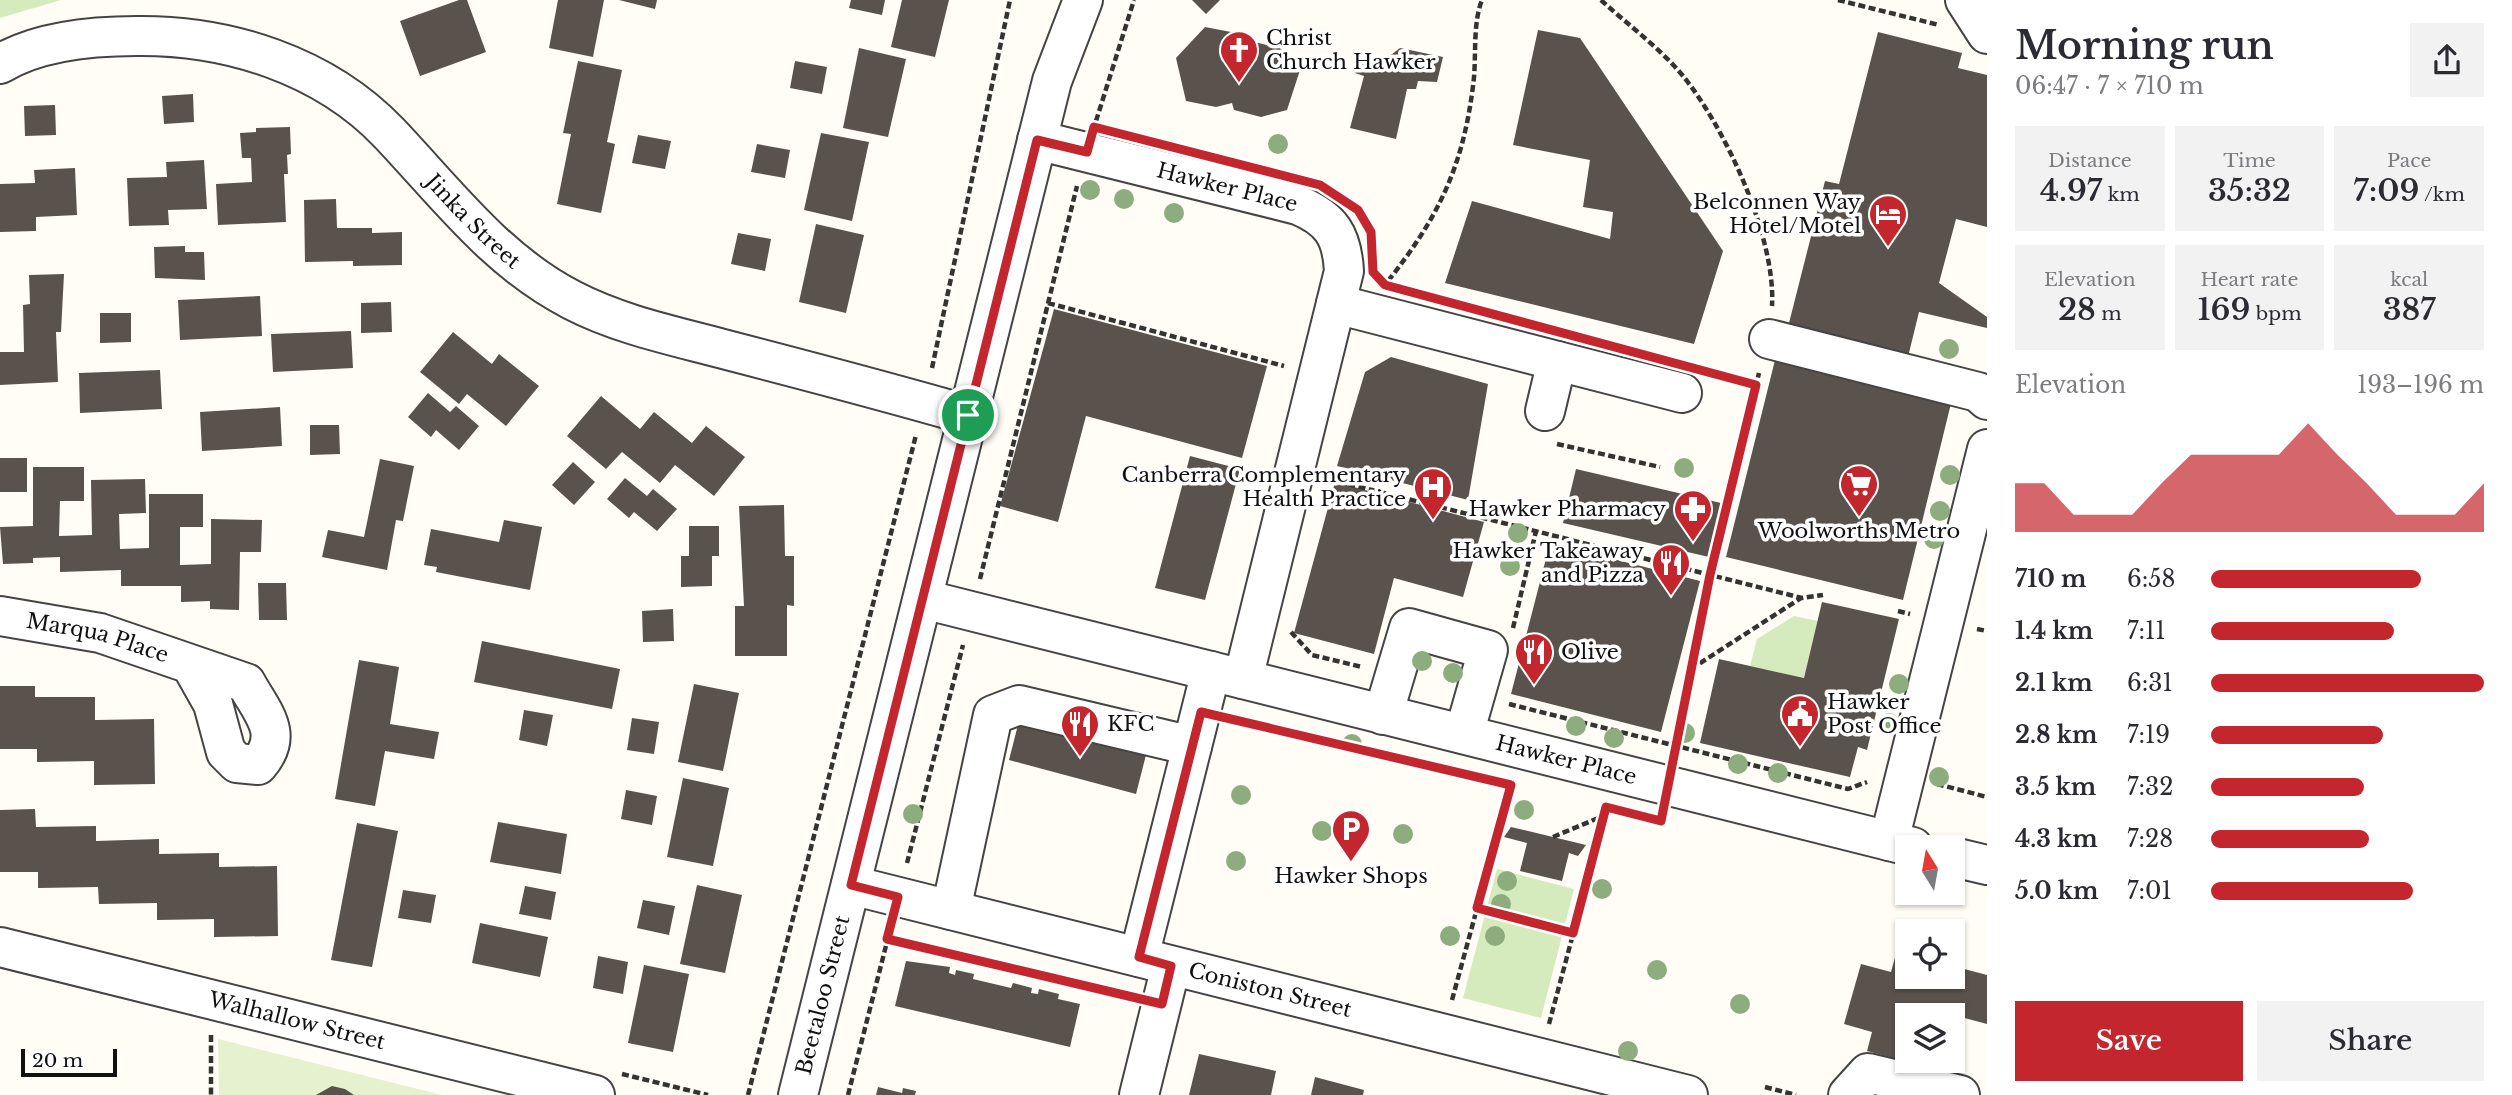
<!DOCTYPE html>
<meta charset="utf-8">
<style>
:root{--surface:#fff;--page:#f2f2f3;--text:#2b2b33;--muted:#7c7c81;--accent:#c4262e}
body{margin:0;font-family:"Libre Baskerville",serif;background:var(--page);color:var(--text);height:100vh;display:flex;flex-direction:column;font-size:26px;white-space:nowrap}
*{box-sizing:border-box;margin:0}
p{font-size:23px;color:var(--muted)}
.icon{flex:none;width:38px;height:38px;fill:none;stroke:currentColor;stroke-width:2;stroke-linecap:round;stroke-linejoin:round}
.map{position:relative;flex:1;overflow:hidden}
.panel{display:flex;flex-direction:column;background:var(--surface);width:525px}
.panel>*{flex:none}
.needle{width:46px;rotate:349deg}
.tools{position:absolute;left:1895px;top:835px;display:grid;gap:14px}
.tools a{display:grid;place-items:center;width:70px;height:70px;border-radius:0px;background:var(--surface);box-shadow:0 2px 5px #0004;font-size:35px}
.scale{position:absolute;left:21px;bottom:18px;width:96px;box-sizing:border-box;padding-left:7px;border:4px solid #111;border-top:0;font-size:19px;line-height:24px;white-space:nowrap;color:#111;-webkit-text-stroke:5px #fff;paint-order:stroke}
.pin{position:absolute;display:grid;place-items:center;width:60px;height:60px;color:#fff;margin:-30px;border:4px solid #fff;border-radius:50%;box-shadow:0 2px 7px #0007}
.round{display:grid;place-items:center;flex:none;width:74px;height:74px;border-radius:0px;background:var(--page)}
.headline{display:flex;align-items:center;justify-content:space-between;height:119px;padding:0 28px}
h1{font-size:38px;font-weight:600;line-height:52px}
.metrics{display:grid;grid-template-columns:repeat(3,1fr);gap:10px;height:119px;padding:7px 28px}
.metrics div{display:grid;align-content:center;border-radius:0px;background:var(--page);text-align:center}
.metrics b{font-size:30px;font-weight:600}
.metrics small{font-size:19px;font-weight:400}
.metrics p{font-size:19px}
.chart{height:196px;padding:14px 28px}
.chart p{display:flex;justify-content:space-between}
.chart svg{width:100%;height:126px;margin-top:7px;fill:var(--accent);opacity:.7}
.action{display:flex;gap:14px;margin-top:auto;padding:14px 28px}
.action a{flex:1;height:80px;border-radius:0px;background:var(--accent);color:#fff;font-size:28px;font-weight:600;line-height:80px;text-align:center}
.action a+a{background:var(--page);color:var(--text)}
ul{padding:0 28px;list-style:none;font-size:23px}
li{display:grid;grid-template-columns:112px 84px 1fr;align-items:center;height:52px}
li i{height:18px;border-radius:9px;background:var(--accent)}
main{display:flex;flex:1;min-height:0}
.map>svg:first-child{display:block}
.green{fill:#d5ebbd}
.pitch{fill:#e6f2cf}
.building{fill:#5a524d}
.lines{fill:none;stroke-linecap:round;stroke-linejoin:round}
.minor-casing{stroke:#444;stroke-width:42}
.path{stroke:#333;stroke-width:4.5;stroke-dasharray:7 3.5;stroke-linecap:butt}
.minor{stroke:#fff;stroke-width:38}
.tree{fill:#8dad7f}
.route-casing{stroke:#fff;stroke-width:14}
.route{stroke:#c4262e;stroke-width:9}
.labels{text-anchor:middle;dominant-baseline:central;stroke-width:7;stroke-linejoin:round;paint-order:stroke}
.poi-label{font-size:21px;fill:#111;stroke:#fff;text-anchor:start}
.street-label{font-size:21px;fill:#111;stroke:#fff}
</style>
<main>
<div class="map">
<svg width="1987" height="1095" viewBox="0 0 1987 1095">
<rect width="100%" height="100%" fill="#fffdf5"/>
<!-- green -->
<path class="green" d="M0 0H61L0 18Z
M1794 616 1818 621 1804 678 1750 666 1757 639Z
M1497 869 1574 889 1541 1018 1463 998Z"/>
<!-- pitch -->
<path class="pitch" d="M218 1039 442 1095H219Z"/>
<!-- building -->
<path class="building" d="M459 0H467L486 52 420 76 400 21Z
M558 0H604L593 57 549 48Z
M619 0H657L655 9Z
M851 0H885L882 15 849 8Z
M902 0H949L935 57 891 47Z
M1192 0H1220L1206 14Z
M1205 27 1231 32 1247 44 1250 41 1280 48 1301 67 1287 110 1261 117 1234 110 1232 103 1216 107 1186 101 1176 58Z
M1538 30 1580 38 1723 251 1694 344 1445 283 1472 201 1610 239 1613 212 1583 207 1590 160 1513 145Z
M1878 32 1962 53 1958 68 1987 75V227L1956 219 1939 283 1987 317V328L1919 312 1907 361 1787 331 1825 181 1839 184Z
M859 48 906 59 888 137 843 128Z
M1400 48 1443 57 1437 82 1418 81 1416 89H1407L1396 139 1350 128 1364 76 1355 73 1359 60 1379 64Z
M578 61 622 70 607 142 615 144 601 213 557 204 571 134 563 133Z
M795 61 827 67 822 94 790 88Z
M193 94 194 122 164 124 162 96Z
M55 105 56 135 25 136 24 106Z
M290 127 291 154 287 155 288 174H284L286 222 218 225 216 184 252 182 251 158H242L240 133 256 132V128Z
M821 133 869 142 852 221 804 210Z
M638 135 671 141 665 169 632 163Z
M757 144 790 150 785 178 751 172Z
M204 160 207 209 168 210 169 225 129 226 127 178 167 177 166 162Z
M75 168 77 215 36 217V231L0 232V184L35 183 34 170Z
M336 199 337 228H372V233L402 232V265L353 266V261L305 262 304 200Z
M816 224 864 235 846 313 799 302Z
M738 233 771 239 765 271 731 264Z
M185 246V252H204L205 280 155 278 154 247Z
M64 274 61 332H56L58 382 0 385V352H24L23 305 30 304 29 275Z
M260 296 262 336 180 340 178 300Z
M391 302 392 332 361 333V303Z
M1054 309 1267 366 1242 458 1086 416 1058 522 1000 506Z
M100 313H131V342L100 343Z
M351 331 353 368 273 372 271 334Z
M453 332 492 364 499 354 539 386 506 426 467 394 459 404 420 372Z
M1778 348 1954 391 1903 600 1726 557Z
M1391 357 1488 384 1468 500 1337 466 1365 372Z
M160 370 162 409 80 413 79 373Z
M428 393 450 412 456 406 479 426 459 450 436 430 431 437 408 417Z
M601 396 640 429 654 412 692 443 706 426 745 457 714 496 675 465 660 483 622 452 606 469 567 436Z
M280 407 282 446 202 451 200 412Z
M310 425H339L340 454 310 455Z
M1190 456 1240 469 1205 600 1155 588Z
M0 458H27V492H0Z
M380 459 414 466 403 521 396 520 387 570 322 557 328 530 364 537Z
M573 462 595 482 574 505 552 485Z
M33 467H84V501H60L59 536 92 535 91 480 145 479 146 513 119 514 120 549 149 548V494H203V527H180V565L211 564V519L262 520 261 552H240L239 610 210 609V601L181 602V586H121V570L60 572V557L33 558V563L3 564 0 527 33 526Z
M1576 469 1721 503 1709 557 1563 523Z
M625 478 647 496 653 489 677 509 657 531 634 512 629 518 607 499Z
M1335 482 1484 522 1463 597 1394 578 1374 654 1294 633Z
M784 505 785 556H794V606L787 605V656H735V606H744L739 506Z
M504 520 542 527 530 590 436 572 437 567 424 565 431 529 499 542Z
M689 526H719V556H712V586L681 587V556H689Z
M1550 543 1700 581 1661 732 1511 694Z
M258 583H286L287 620H259Z
M1822 602 1899 619 1867 750 1858 747 1850 777 1700 743 1719 659 1804 678Z
M673 609 674 641 643 642 642 611Z
M482 641 620 669 612 709 474 682Z
M359 660 399 667 390 724 439 732 434 759 385 751 375 806 335 799Z
M694 684 739 693 723 771 678 762Z
M0 686H35V697H95V720L154 719 155 784 94 785V761L37 762V749H0Z
M524 710 553 715 547 746 519 740Z
M1020 717 1147 751 1136 794 1009 760Z
M632 718 659 722 654 754 627 750Z
M683 778 729 788 713 866 667 857Z
M626 790 657 796 652 825 621 819Z
M35 809 36 827 96 826V841L159 839V854L219 853V867L277 866 278 936 214 937V919L157 920V903L99 904 98 887 38 888V872H0V810Z
M498 822 567 834 561 874 490 862Z
M357 823 398 831 372 967 331 960Z
M1511 827 1553 837 1586 845 1578 856 1569 853 1562 881 1520 871 1527 843 1504 837Z
M697 885 742 895 725 973 680 964Z
M525 886 556 892 551 920 519 914Z
M403 890 436 895 431 923 398 918Z
M643 900 675 906 669 935 637 928Z
M480 923 548 937 540 977 472 963Z
M1899 943 1908 946V976H1953V966L1987 975V1024L1931 1009 1929 1015H1908V1060H1917L1916 1064 1867 1051 1872 1032 1844 1024 1861 964 1891 972Z
M598 956 628 962 623 994 593 988Z
M906 961 950 967 949 973 955 975 956 970 974 974 973 979 1011 988 1013 983 1032 988 1031 993 1038 994 1039 989 1059 994 1058 999 1080 1004 1070 1047 895 1006Z
M644 965 689 974 673 1052 628 1043Z
M1199 1054 1276 1071 1271 1095H1189Z
M1315 1077 1364 1090 1363 1095H1311Z
M332 1086 345 1089 354 1095H316Z
M878 1087 902 1093 903 1088 916 1091 915 1095H876Z"/>
<g class="lines">
<defs>
<g id="minor">
<path d="M1965 0 1987 34"/>
<path id="s1" d="M0 64C38 41 94 36 137 36 228 35 324 65 389 133 446 193 496 261 572 300 620 325 675 336 727 350 808 371 888 392 968 415"/>
<path id="s2" d="M1037 140 1298 205C1331 219 1342 235 1344 271L1243 679"/>
<path d="M1336 304 1682 393"/>
<path d="M1769 339 1978 392 1987 400"/>
<path d="M1545 411 1557 361"/>
<path id="s3" d="M923 599 1913 847"/>
<path id="s4" d="M0 616 100 633 246 683C263 714 285 734 258 765L237 763 226 752 213 704 191 665"/>
<path d="M1383 715 1409 628 1488 650 1464 734"/>
<path d="M1889 841 1987 449"/>
<path d="M1953 857 1987 865"/>
<path id="s5" d="M851 885 1688 1095"/>
<path d="M951 910 993 715 1019 705 1192 746"/>
<path id="s6" d="M0 947 595 1095"/>
<path d="M1139 957 1211 671"/>
<path id="s7" d="M798 1095 1052 81 1083 0"/>
<path d="M1139 1095 1171 966"/>
<path d="M1848 1095 1868 1073 1960 1095"/>
</g>
</defs>
<!-- minor casing -->
<use href="#minor" class="minor-casing"/>
<!-- path -->
<path class="path" d="M1601 0C1628 25 1660 48 1683 76 1726 129 1776 238 1772 306
M1838 0 1939 25
M1096 121 1134 0
M1388 281C1438 218 1463 167 1473 86 1477 59 1472 25 1482 0
M1048 303 1284 366
M932 368 1010 0
M1709 372 1756 385
M1557 444 1660 467
M1328 479 1802 598 1823 595
M980 579 1077 186
M1898 611 1910 614
M1513 628 1536 531
M1977 629 1987 631
M1291 632 1312 655 1362 667
M1691 669 1801 598
M1509 704 1848 789 1867 782
M1236 720 1418 763
M1674 746 1710 575 1759 373
M1937 784 1987 797
M1553 837 1603 816
M907 863 963 645
M1477 908 1573 933
M887 939 1127 996
M1452 1000 1511 784
M1549 1024 1607 807
M211 1035V1095
M622 1074 708 1095
M1765 1087 1796 1095
M748 1095 916 435
M848 1095 890 930"/>
<!-- minor -->
<use href="#minor" class="minor"/>
</g>
<!-- trees -->
<g class="tree">
<circle cx="1278" cy="144" r="10"/>
<circle cx="1090" cy="190" r="10"/>
<circle cx="1124" cy="199" r="10"/>
<circle cx="1174" cy="213" r="10"/>
<circle cx="1949" cy="349" r="10"/>
<circle cx="1684" cy="468" r="10"/>
<circle cx="1950" cy="475" r="10"/>
<circle cx="1940" cy="511" r="10"/>
<circle cx="1518" cy="533" r="10"/>
<circle cx="1934" cy="539" r="10"/>
<circle cx="1510" cy="566" r="10"/>
<circle cx="1422" cy="661" r="10"/>
<circle cx="1453" cy="673" r="10"/>
<circle cx="1899" cy="684" r="10"/>
<circle cx="1889" cy="723" r="10"/>
<circle cx="1576" cy="726" r="10"/>
<circle cx="1685" cy="733" r="10"/>
<circle cx="1614" cy="738" r="10"/>
<circle cx="1352" cy="744" r="10"/>
<circle cx="1738" cy="764" r="10"/>
<circle cx="1778" cy="773" r="10"/>
<circle cx="1939" cy="777" r="10"/>
<circle cx="1241" cy="795" r="10"/>
<circle cx="1524" cy="810" r="10"/>
<circle cx="913" cy="814" r="10"/>
<circle cx="1322" cy="831" r="10"/>
<circle cx="1403" cy="834" r="10"/>
<circle cx="1236" cy="861" r="10"/>
<circle cx="1507" cy="881" r="10"/>
<circle cx="1602" cy="889" r="10"/>
<circle cx="1501" cy="904" r="10"/>
<circle cx="1450" cy="936" r="10"/>
<circle cx="1495" cy="936" r="10"/>
<circle cx="1657" cy="970" r="10"/>
<circle cx="1740" cy="1004" r="10"/>
<circle cx="1628" cy="1051" r="10"/>
</g>
<g class="lines">
<defs>
<path id="route" d="M1094 127 1320 185 1358 210 1371 232 1373 272 1385 285 1756 385 1710 575 1661 821 1606 807 1573 933 1477 908 1511 785 1201 712 1139 957 1171 966 1162 1004 887 939 898 897 851 885 1037 140 1087 152Z"/>
</defs>
<!-- route casing -->
<use href="#route" class="route-casing"/>
<!-- route -->
<use href="#route" class="route"/>
</g>
<!-- icons -->
<defs>
<symbol id="church-pin" viewBox="-11 -11 22 30"><path d="M0 17L-7.5 6A9.5 9.5 0 1 1 7.5 6Z" fill="#c4262e" stroke="#fff"/><path d="M-1.2-6h2.4v3.5h3.3v2.4h-3.3V6h-2.4V-.1h-3.3v-2.4h3.3Z" fill="#fff"/></symbol>
<symbol id="hotel-pin" viewBox="-11 -11 22 30"><path d="M0 17L-7.5 6A9.5 9.5 0 1 1 7.5 6Z" fill="#c4262e" stroke="#fff"/><path d="M-6-4.5h1.5V1H6V5H4.5V3h-9V5H-6ZM-4 0a1.8 1.8 0 1 1 3.6 0ZM.5 0V-2.5h3Q6-2.5 6 0Z" fill="#fff"/></symbol>
<symbol id="supermarket-pin" viewBox="-11 -11 22 30"><path d="M0 17L-7.5 6A9.5 9.5 0 1 1 7.5 6Z" fill="#c4262e" stroke="#fff"/><path d="M-6-5.5h2.5l.6 2H6L4.5 2H-2.5L-4.4-4H-6ZM-1.5 3.2a1.3 1.3 0 1 0 .1 0ZM3 3.2a1.3 1.3 0 1 0 .1 0Z" fill="#fff"/></symbol>
<symbol id="hospital-pin" viewBox="-11 -11 22 30"><path d="M0 17L-7.5 6A9.5 9.5 0 1 1 7.5 6Z" fill="#c4262e" stroke="#fff"/><path d="M-5-5h3v3.5h4V-5h3V5h-3V1.5h-4V5h-3Z" fill="#fff"/></symbol>
<symbol id="pharmacy-pin" viewBox="-11 -11 22 30"><path d="M0 17L-7.5 6A9.5 9.5 0 1 1 7.5 6Z" fill="#c4262e" stroke="#fff"/><path d="M-2-6h4v4h4v4h-4v4h-4v-4h-4v-4h4Z" fill="#fff"/></symbol>
<symbol id="restaurant-pin" viewBox="-11 -11 22 30"><path d="M0 17L-7.5 6A9.5 9.5 0 1 1 7.5 6Z" fill="#c4262e" stroke="#fff"/><path d="M-5-6h1v4h1v-4h1v4h1v-4h1v5L-1.5 .5V6h-2V.5L-5-1ZM5-6V6H3V1.5H1.5Q1.5-4 5-6Z" fill="#fff"/></symbol>
<symbol id="civic-pin" viewBox="-11 -11 22 30"><path d="M0 17L-7.5 6A9.5 9.5 0 1 1 7.5 6Z" fill="#c4262e" stroke="#fff"/><path d="M-.6-6.5H3V-4.5H.6V-3L4-1V1h2V6H-6V1h2V-1L-.6-3ZM-1.2 2.5V6h2.4V2.5Z" fill="#fff"/></symbol>
<symbol id="parking-pin" viewBox="-11 -11 22 30"><path d="M0 17L-7.5 6A9.5 9.5 0 1 1 7.5 6Z" fill="#c4262e" stroke="#fff"/><path d="M-3.5-5.5H1a3.5 3.5 0 0 1 0 7H-1V5.5H-3.5ZM-1-3.4V-.6H.8a1.4 1.4 0 0 0 0-2.8Z" fill="#fff"/></symbol>
</defs>
<g fill-rule="evenodd">
<use href="#church-pin" x="1217" y="28" width="44" height="60"/>
<use href="#hotel-pin" x="1866" y="192" width="44" height="60"/>
<use href="#supermarket-pin" x="1837" y="462" width="44" height="60"/>
<use href="#hospital-pin" x="1411" y="465" width="44" height="60"/>
<use href="#pharmacy-pin" x="1671" y="487" width="44" height="60"/>
<use href="#restaurant-pin" x="1649" y="541" width="44" height="60"/>
<use href="#restaurant-pin" x="1512" y="630" width="44" height="60"/>
<use href="#civic-pin" x="1778" y="692" width="44" height="60"/>
<use href="#restaurant-pin" x="1058" y="702" width="44" height="60"/>
<use href="#parking-pin" x="1329" y="807" width="44" height="60"/>
</g>
<g class="labels">
<!-- poi labels -->
<g class="poi-label">
<text x="1266" y="38">Christ<tspan x="1266" dy="24">Church Hawker</tspan></text>
<text x="1861" y="202" text-anchor="end">Belconnen Way<tspan x="1861" dy="24">Hotel/Motel</tspan></text>
<text x="1406" y="475" text-anchor="end">Canberra Complementary<tspan x="1406" dy="24">Health Practice</tspan></text>
<text x="1666" y="509" text-anchor="end">Hawker Pharmacy</text>
<text x="1859" y="531" text-anchor="middle">Woolworths Metro</text>
<text x="1644" y="551" text-anchor="end">Hawker Takeaway<tspan x="1644" dy="24">and Pizza</tspan></text>
<text x="1561" y="652">Olive</text>
<text x="1827" y="702">Hawker<tspan x="1827" dy="24">Post Office</tspan></text>
<text x="1107" y="724">KFC</text>
<text x="1351" y="876" text-anchor="middle">Hawker Shops</text>
</g>
<!-- street labels -->
<g class="street-label">
<text stroke="none"><textPath href="#s2" startOffset="196">Hawker Place</textPath></text>
<text stroke="none"><textPath href="#s1" startOffset="541">Jinka Street</textPath></text>
<text stroke="none"><textPath href="#s4" startOffset="100">Marqua Place</textPath></text>
<text stroke="none"><textPath href="#s3" startOffset="663">Hawker Place</textPath></text>
<text stroke="none"><textPath href="#s5" startOffset="432">Coniston Street</textPath></text>
<text stroke="none"><textPath href="#s7" startOffset="103">Beetaloo Street</textPath></text>
<text stroke="none"><textPath href="#s6" startOffset="306">Walhallow Street</textPath></text>
</g>
</g>
</svg>
<div class="tools">
<a><svg class="needle" viewBox="-14 -14 28 28"><path d="M0-13l5 13h-10z" fill="#e53935"/><path d="M0 13l5-13h-10z" fill="#7c7c81"/></svg></a>
<a><svg class="icon" aria-label="locate" viewBox="0 0 24 24"><circle cx="12" cy="12" r="6"/><path d="M12 2v4M12 18v4M2 12h4M18 12h4"/></svg></a>
<a><svg class="icon" aria-label="layers" viewBox="0 0 24 24"><path d="M12 4l9 5-9 5-9-5zM3 14l9 5 9-5"/></svg></a>
</div>
<div class="scale">20 m</div>
<div class="pin" style="left:968px;top:415px;background:#1e9e55"><svg class="icon" aria-label="arrive" viewBox="0 0 24 24"><path d="M6 21V4h12l-3 4 3 4H6"/></svg></div>
</div>
<section class="panel">
<div class="headline"><div><h1>Morning run</h1><p>06:47 · 7 × 710 m</p></div><a class="round"><svg class="icon" aria-label="share" viewBox="0 0 24 24"><path d="M12 15V3M7 8l5-5 5 5M5 13v7h14v-7"/></svg></a></div>
<div class="metrics">
<div><p>Distance</p><b>4.97<small> km</small></b></div>
<div><p>Time</p><b>35:32</b></div>
<div><p>Pace</p><b>7:09<small> /km</small></b></div>
</div>
<div class="metrics">
<div><p>Elevation</p><b>28<small> m</small></b></div>
<div><p>Heart rate</p><b>169<small> bpm</small></b></div>
<div><p>kcal</p><b>387</b></div>
</div>
<div class="chart"><p><span>Elevation</span>193–196 m</p>
<svg viewBox="0 0 160 44" preserveAspectRatio="none"><path d="M0 44V27L10 27L20 38L30 38L40 38L50 27L60 17L70 17L80 17L90 17L100 6L110 17L120 27L130 38L140 38L150 38L160 27V44z"/></svg>
</div>
<ul>
<li><b>710 m</b>6:58<i style="width:77%"></i></li>
<li><b>1.4 km</b>7:11<i style="width:67%"></i></li>
<li><b>2.1 km</b>6:31<i style="width:100%"></i></li>
<li><b>2.8 km</b>7:19<i style="width:63%"></i></li>
<li><b>3.5 km</b>7:32<i style="width:56%"></i></li>
<li><b>4.3 km</b>7:28<i style="width:58%"></i></li>
<li><b>5.0 km</b>7:01<i style="width:74%"></i></li>
</ul>
<div class="action"><a>Save</a><a>Share</a></div>
</section>
</main>
